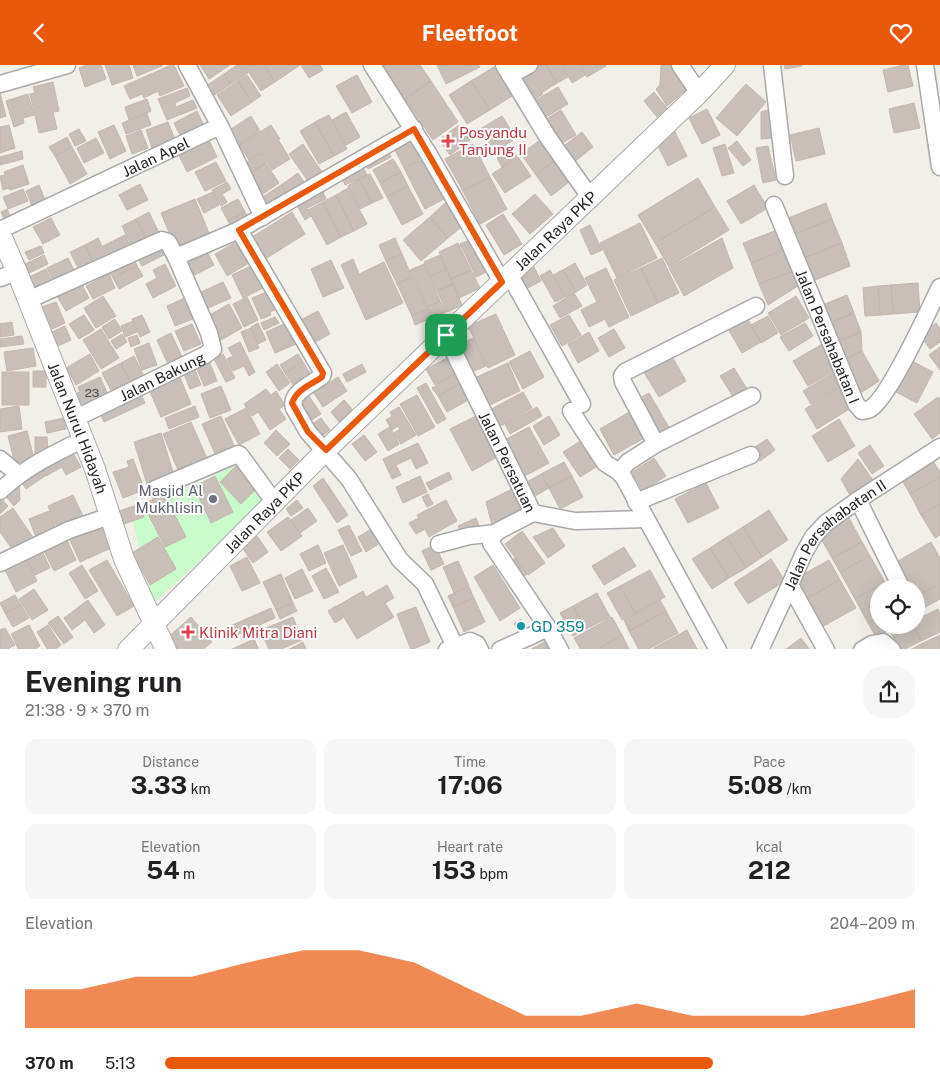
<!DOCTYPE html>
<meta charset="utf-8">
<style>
:root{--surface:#fff;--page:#f6f6f6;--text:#202124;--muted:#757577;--accent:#ea580c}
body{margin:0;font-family:"Public Sans",sans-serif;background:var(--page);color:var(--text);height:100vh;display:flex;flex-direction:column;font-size:19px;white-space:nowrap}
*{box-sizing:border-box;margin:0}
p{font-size:16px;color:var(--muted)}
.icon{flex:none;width:28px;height:28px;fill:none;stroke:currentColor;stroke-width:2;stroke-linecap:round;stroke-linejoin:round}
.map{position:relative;height:584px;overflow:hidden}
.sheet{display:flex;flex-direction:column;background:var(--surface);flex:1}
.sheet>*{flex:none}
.tools{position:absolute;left:870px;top:514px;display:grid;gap:10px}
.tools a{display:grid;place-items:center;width:55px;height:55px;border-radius:50%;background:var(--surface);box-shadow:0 5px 20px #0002;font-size:25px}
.pin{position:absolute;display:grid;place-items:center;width:42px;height:42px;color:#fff;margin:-21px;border-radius:10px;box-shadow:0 2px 8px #0006}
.round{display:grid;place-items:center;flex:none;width:52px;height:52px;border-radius:20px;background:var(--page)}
.summary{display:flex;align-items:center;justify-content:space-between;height:85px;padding:0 25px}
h1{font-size:28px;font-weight:700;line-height:38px}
.stats{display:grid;grid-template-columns:repeat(3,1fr);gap:8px;height:85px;padding:5px 25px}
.stats div{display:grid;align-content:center;border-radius:12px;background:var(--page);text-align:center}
.stats b{font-size:25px;font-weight:700}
.stats small{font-size:14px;font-weight:400}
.stats p{font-size:14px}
.chart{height:140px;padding:10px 25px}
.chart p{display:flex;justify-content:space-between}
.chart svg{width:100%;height:90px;margin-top:5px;fill:var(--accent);opacity:.7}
ul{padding:0 25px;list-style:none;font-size:16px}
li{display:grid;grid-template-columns:80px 60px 1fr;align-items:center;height:38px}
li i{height:12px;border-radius:6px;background:var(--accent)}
header{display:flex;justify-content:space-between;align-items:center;height:65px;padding:0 25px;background:var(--accent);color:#fff;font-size:22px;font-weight:700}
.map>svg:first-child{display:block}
.park{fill:#c8facc}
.building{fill:#c7bfb8;stroke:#c4b6ab}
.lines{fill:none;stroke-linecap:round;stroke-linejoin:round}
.minor-casing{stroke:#a9a9a9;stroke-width:19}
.tertiary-casing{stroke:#a9a9a9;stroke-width:22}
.minor{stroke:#fff;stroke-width:16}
.tertiary{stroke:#fff;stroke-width:20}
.route-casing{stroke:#fff;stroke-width:10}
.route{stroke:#ea580c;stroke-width:6}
.health-dot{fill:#e0444e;stroke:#fff;stroke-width:2}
.worship-dot{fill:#6b7280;stroke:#fff;stroke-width:2}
.culture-dot{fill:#0f9aa8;stroke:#fff;stroke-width:2}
.labels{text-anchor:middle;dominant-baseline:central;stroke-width:4;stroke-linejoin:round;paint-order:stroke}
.number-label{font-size:12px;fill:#4b4948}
.health-label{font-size:15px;fill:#be3a42;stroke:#fff;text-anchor:start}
.street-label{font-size:15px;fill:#222;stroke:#fff}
.worship-label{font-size:15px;fill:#5b616d;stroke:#fff;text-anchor:end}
.culture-label{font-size:15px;fill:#0d838f;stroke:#fff;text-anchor:start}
</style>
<header><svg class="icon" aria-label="back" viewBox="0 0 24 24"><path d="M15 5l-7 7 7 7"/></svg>Fleetfoot<svg class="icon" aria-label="heart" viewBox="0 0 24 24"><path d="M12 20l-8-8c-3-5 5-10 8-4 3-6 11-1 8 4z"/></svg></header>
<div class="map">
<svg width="940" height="585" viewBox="0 0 940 585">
<rect width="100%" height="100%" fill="#f2efe9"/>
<!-- park -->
<path class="park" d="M235 400 263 437 153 539 132 452Z"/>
<!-- building -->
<path class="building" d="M87 0H101L106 14 85 22 79 3Z
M105 0H129L133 13 112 20Z
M133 0H162V1L137 11Z
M171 0H174L184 21 160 31 158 26 144 33 142 29 130 34 124 21Z
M200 0H230L209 14Z
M237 0H243L248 8 231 19 224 9Z
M244 0H264L275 17 261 26Z
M264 0H300L275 17Z
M301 0H320L323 5 309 13Z
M383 0H420L431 16 405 34Z
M437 0H478L480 2 446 19Z
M538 0H546L557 18 543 27 530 5Z
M546 0H561L568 12 557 18Z
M562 0H579L585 10 572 18Z
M580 0H606V1L587 12Z
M661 0H671L686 25 667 41 656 24 660 20Z
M784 0H802V1L785 4Z
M904 0H908L913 21 888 27 883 5Z
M494 2 512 31 490 45 471 16Z
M527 2 543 29 530 37 514 10Z
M224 9 231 19 213 31 206 21Z
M247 10 261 31 252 37 238 16Z
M357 10 372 37 352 48 336 21Z
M238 16 252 37 231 51 217 30Z
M431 16 458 57 433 75 405 34Z
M471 16 490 45 467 59 449 30Z
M53 17 59 46 53 47 57 64 39 68 30 29 35 28 33 22Z
M746 19 766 37 737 71 716 53Z
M558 22 568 39 541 55 531 38Z
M187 23 190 31 175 38 176 42 193 35 197 43 167 55 158 34Z
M654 27 667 43 657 52 644 36Z
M0 28 6 51 0 53Z
M28 29 34 50 23 53 24 58 14 62 6 36Z
M147 34 151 46 129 55 125 42Z
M914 38 920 63 894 68 889 44Z
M707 44 720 70 702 79 689 53Z
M770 44 771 73 761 74V47Z
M561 45 576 70 557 81 543 56Z
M197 46 204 61 181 72 174 58Z
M346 47 360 72 346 80 332 55Z
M147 48 151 60 126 69 122 58Z
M329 50 347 84 334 91 315 57Z
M251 51 260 66 238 81 228 66Z
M502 51 516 73 495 87 480 64Z
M168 57 175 75 152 83 146 65Z
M315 57 334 91 319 99 300 66Z
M9 60 15 83 0 88V62Z
M114 60 126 86 110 94 98 67Z
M271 60 280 74 249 95 239 80Z
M459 60 470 75 450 90 439 75Z
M819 63 825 89 796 96 790 70Z
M79 64 86 76 75 81 69 69Z
M141 65 148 83 132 89 126 71Z
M674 65 687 91 668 101 657 79Z
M582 67 593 82 573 98 561 83Z
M413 70 425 91 404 103 393 81Z
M67 72 72 82 55 91 49 82Z
M96 73 104 88 84 98 77 83Z
M208 73 217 92 187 107 178 88Z
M543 73 558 93 536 110 521 89Z
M279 76 290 94 272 105 261 88Z
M737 76 751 95 743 101 728 83Z
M303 79 322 107 308 116 289 89Z
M473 79 490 112 463 126 445 94Z
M725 79 734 108 722 111 713 83Z
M768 81 776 115 763 118 756 83Z
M72 82 87 109 70 119 55 91Z
M386 83 391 92 368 104 363 95Z
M512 83 517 92 502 102 497 93Z
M22 86 23 94 0 100V92Z
M260 88 266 98 250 108 244 99Z
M518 92 531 111 505 128 492 109Z
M425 93 446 133 425 144 404 103Z
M558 93 573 114 551 131 536 110Z
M393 94 401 107 380 118 373 105Z
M216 97 226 116 205 126 195 107Z
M266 98 279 118 263 129 250 108Z
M23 100 29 119 10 125 9 123 3 125 0 111 5 110 4 107Z
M363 102 367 110 345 120 342 112Z
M401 107 408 121 387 132 380 118Z
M298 108 306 120 288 132 281 120Z
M370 109 383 133 372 138 359 114Z
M490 112 507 144 480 159 463 126Z
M698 113 715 142 655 178 638 150Z
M359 114 372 138 360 144 348 121Z
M227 117 231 124 222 129 227 137 221 141 212 125Z
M140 119 148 135 127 145 119 130Z
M39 120 45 135 32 141 26 126Z
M281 120 288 132 268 145 261 133Z
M754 120 768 143 741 159 727 136Z
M408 121 423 149 402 160 387 132Z
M321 122 326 134 307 143 302 131Z
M348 123 367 159 354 166 336 130Z
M23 124 28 136 8 144 3 132Z
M213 127 219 140 204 148 197 134Z
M535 129 553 149 530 169 512 149Z
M336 130 354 166 341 172 323 137Z
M301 133 311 151 305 155 295 137Z
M195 134 209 168 175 182 161 148Z
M238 134 245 147 228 156 221 143Z
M323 137 341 172 327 180 308 145Z
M445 138 464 160 448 173 430 152Z
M826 138 832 154 790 171 783 155Z
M715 142 729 165 669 202 655 178Z
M7 144 11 153 5 156 1 147Z
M149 147 160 170 148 177 136 154Z
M245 147 250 156 233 165 228 156Z
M292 147 305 169 262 196 249 174Z
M503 149 522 179 504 190 486 160Z
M430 152 448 173 421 196 403 175Z
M51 153 60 170 43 179 33 162Z
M136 154 148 177 133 184 122 161Z
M832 154 842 178 799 195 790 171Z
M640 158 657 193 617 213 600 178Z
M590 160 602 185 591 190 580 165Z
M780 164 787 184 751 198 743 178Z
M125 170 131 183 110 194 103 181Z
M98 173 107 191 94 198 85 180Z
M395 173 402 189 386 196 379 180Z
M474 173 490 205 476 212 460 179Z
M722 173 733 203 684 231 669 203Z
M238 176 249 198 227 211 215 189Z
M458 178 471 205 451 214 439 187Z
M842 178 850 201 808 218 799 195Z
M85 180 94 198 79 205 70 187Z
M158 180 164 190 142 201 137 191Z
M41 181 44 188 29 195 25 187Z
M787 184 796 205 759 219 751 198Z
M206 185 214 200 187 214 179 198Z
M402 189 412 212 397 219 386 196Z
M44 190 48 199 29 208 25 199Z
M440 190 446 204 430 211 424 197Z
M133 191 137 201 113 213 108 204Z
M68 193 75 207 54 217 47 203Z
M662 193 679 228 658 238 641 203Z
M353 194 359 209 384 197 403 238 366 255 341 200Z
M331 195 344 223 323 232 311 204Z
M575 198 587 220 576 227 563 205Z
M165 199 176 221 153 233 146 219 157 213 153 205Z
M424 199 440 236 427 242 410 205Z
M253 200 263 223 243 233 232 210Z
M137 201 143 211 119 224 113 213Z
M534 202 541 216 524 225 517 211Z
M606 203 629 252 609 262 605 254 589 262 581 245 597 237 585 213Z
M641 203 658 238 631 251 614 215Z
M46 204 52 217 33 225 27 213Z
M446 204 453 219 437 226 430 211Z
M471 205 480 223 459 233 451 214Z
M550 205 565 232 555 237 540 211Z
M563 205 576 227 566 232 553 210Z
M796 205 801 219 768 240 759 219Z
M109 209 115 223 93 234 86 221Z
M412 212 427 244 412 251 397 219Z
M223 217 231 233 206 244 199 228Z
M81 218 89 233 66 246 57 231Z
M918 218 920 247 893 249 891 220Z
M453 219 462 240 447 247 437 226Z
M891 220 893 249 880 250 878 221Z
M878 221 880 250 865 251 863 223Z
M269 226 277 244 270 247 271 250 261 254 252 233Z
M574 228 582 241 560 253 553 241Z
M847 230 854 248 827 259 820 241Z
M103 231 116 251 96 263 84 243Z
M796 231 809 253 781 270 768 248Z
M247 232 258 255 244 262 233 239Z
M185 233 193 254 175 261 167 241Z
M440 236 446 247 432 254 427 242Z
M56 237 65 258 52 264 42 242Z
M229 239 242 263 221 275 208 251Z
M427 244 431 253 415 260 412 251Z
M318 246 330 269 310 280 297 257Z
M854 248 861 267 835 277 827 259Z
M496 249 515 290 488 303 468 261Z
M84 250 94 265 79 274 69 259Z
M142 250 150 267 140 272 132 254Z
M569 250 581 270 562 281 550 260Z
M746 251 761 277 742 288 727 262Z
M768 251 778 268 761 278 751 260Z
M275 252 279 258 264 265 261 258Z
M115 254 122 266 109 274 102 262Z
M133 256 137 267 125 272 121 261Z
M12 257 14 270 0 272V259Z
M258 258 266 275 258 279 251 262Z
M286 258 296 279 275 288 266 267Z
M805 258 813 271 789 286 780 272Z
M936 258 940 264V277L930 284 920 270Z
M192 259 201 279 184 286 175 266Z
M65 261 71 275 58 281 52 267Z
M251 263 259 283 249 287 241 267Z
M101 264 119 293 101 304 83 275Z
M614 264 625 283 609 292 598 273Z
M589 267 599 286 578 298 568 279Z
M861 267 862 286 842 296 835 277Z
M171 268 182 292 168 299 157 275Z
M122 269 127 277 116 284 111 276Z
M137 270 140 278 131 282 128 273Z
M22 271 24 279 0 282V274Z
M473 273 486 301 469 308 456 281Z
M240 277 255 307 249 311 244 301 233 306 227 294 233 291 228 283Z
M149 278 157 300 142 305 134 284Z
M824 278 839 303 808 321 793 296Z
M940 282V305L929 290Z
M33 283 36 301 7 306 4 287Z
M530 286 544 312 523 324 509 297Z
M862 286 879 316 856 331 842 296Z
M670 288 686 316 659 332 642 304Z
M90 289 99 306 76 320 66 303Z
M223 289 235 313 226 317 214 294Z
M298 289 303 297 285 308 280 300Z
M134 291 145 313 132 320 121 298Z
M451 291 460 306 435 320 426 304Z
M908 294 933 307 917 338 892 325Z
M303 297 313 313 296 324 285 308Z
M121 298 132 320 113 329 102 308Z
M210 298 217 316 204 321 197 304Z
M508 298 520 326 485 342 472 314Z
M277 299 290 318 279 326 266 307Z
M362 299 366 307 347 317 343 309Z
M734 303 747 324 734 333 720 311Z
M195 305 201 320 190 324 184 309Z
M33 306H46V322H33Z
M836 306 844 319 811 339 803 326Z
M2 307H29V340H2Z
M457 308 462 317 438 331 432 323Z
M179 310 191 339 161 352 148 322Z
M100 312 110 334 88 344 86 339 79 342 73 330 80 327 78 322Z
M338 312 347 326 323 342 314 328Z
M462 317 472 333 447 347 438 331Z
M426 318 446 354 437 359 417 323Z
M221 321 231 345 210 353 201 329Z
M839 323 851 343 817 364 805 344Z
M266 324 271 330 276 326 285 340 279 344 286 354 270 365 258 347 252 351 244 339Z
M140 327 145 338 104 357 99 347Z
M523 327 532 343 495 364 486 347Z
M649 328 670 364 656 373 634 336Z
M417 330 435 362 418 371 400 339Z
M309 331 321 349 307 358 295 340Z
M938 332 940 334V368L932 374 914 349Z
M344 335 353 345 339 357 331 347Z
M19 341 22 364 0 367V344Z
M195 341 199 352 169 364 165 353Z
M399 342 416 370 401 379 394 368 400 364 398 361 392 365 386 355 392 351 390 347Z
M537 342 542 351 510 369 505 359Z
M246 343 260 369 239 380 225 354Z
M631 346 646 372 614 390 600 364Z
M480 349 501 390 472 406 450 364Z
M221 351 235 383 216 391 202 359Z
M549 351 560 370 544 380 533 361Z
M64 353 66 364 47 368 45 357Z
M321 353 330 365 318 374 308 362Z
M839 354 855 381 828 397 812 371Z
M191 357 209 398 180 410 163 369Z
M390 362 399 379 388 386 378 369Z
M529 362 549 398 521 413 501 377Z
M276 365 290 379 277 391 264 378Z
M27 366 35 398 16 402 8 371Z
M161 368 174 410 147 419 134 377Z
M364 370 377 387 365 396 352 379Z
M35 372H47L48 388 35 389Z
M585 373 601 399 580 412 563 387Z
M767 374 775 385 760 396 752 384Z
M418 378 428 398 416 404 411 393 396 400 401 410 392 414 383 394Z
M870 380 884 401 872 409 858 388Z
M70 383 81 402 66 410 62 402 46 411 40 400Z
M288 384 299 395 290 404 279 393Z
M654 393 666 411 643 426 632 407Z
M133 394 147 431 141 433 139 427 123 433 113 407 129 402 127 396Z
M858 394 875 418 852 434 841 414Z
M932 394 940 407V412L910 429 900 412Z
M564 397 572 411 549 423 541 409Z
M38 399 45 411 26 424 18 412Z
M237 400 258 422 241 439 220 417Z
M449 407 452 414 430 425 426 418Z
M541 409 549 423 535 431 527 417Z
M215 411 233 447 211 458 194 422Z
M420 411 427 427 403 438 396 422Z
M572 411 583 432 560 444 549 423Z
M940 412V439L921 450 910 429Z
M323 413 348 450 337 458 313 421Z
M19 415 20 435 14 441 3 428Z
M706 418 719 443 688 458 675 434Z
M512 424 523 447 493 464 486 437Z
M164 429 186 472 165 482 143 439Z
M428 429 433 439 427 442 422 432Z
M73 430 83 451 57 462 48 441Z
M0 432 8 441 0 449Z
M297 435 303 443 291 451 286 444Z
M446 435 457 456 429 472 425 464 416 469 409 458 419 453 417 450Z
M140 439 144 452 124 459 119 446Z
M940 439V470L935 473 921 450Z
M13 443 34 474 15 488 0 467V452Z
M308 443 317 456 300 468 291 455Z
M769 445 788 475 762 492 743 462Z
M49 446 56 463 36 472 29 454Z
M288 452 302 471 281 486 267 467Z
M476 453 479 461 462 469 458 461Z
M849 453 862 477 832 493 819 470Z
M100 459 111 483 80 497 69 473Z
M349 460 362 486 351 491 338 465Z
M375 462 383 476 366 487 358 472Z
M743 462 762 492 746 503 727 472Z
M553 463 565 481 548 493 533 472Z
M522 466 545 498 528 510 505 479Z
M65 471 76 495 54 506 42 482Z
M257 471 268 487 253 498 241 481Z
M158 472 176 504 150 520 132 488Z
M727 472 746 503 729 513 710 483Z
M862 477 870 491 840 507 832 493Z
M931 477 940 493V518L917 531 916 522H912L898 496Z
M318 480 326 498 309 506 300 489Z
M343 480 357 512 339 521 324 488Z
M435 480 444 499 431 505 422 486Z
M624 482 636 501 604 520 592 501Z
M710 483 729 513 712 524 692 494Z
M42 486 50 503 35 510 26 493Z
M870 491 885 517 855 534 840 507Z
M25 492 37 516 16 527 4 503Z
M247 492 260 518 242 526 230 501Z
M515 493 527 509 519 515 508 499Z
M771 494 785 516 748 539 734 518Z
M107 495 134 541 117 551 89 505Z
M829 495 840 515 804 535 793 515Z
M458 496 469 521 454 528 443 502Z
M82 500 98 526 85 534 69 508Z
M493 500 520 543 500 556 474 512Z
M326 503 339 527 324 534 312 511Z
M302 504 313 526 295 534 285 513Z
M650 505 665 532 635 548 620 521Z
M281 509 293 538 276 545 263 517Z
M840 515 856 543 820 563 804 535Z
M885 517 888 522H879V552L868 558 855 534Z
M940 519V534L918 546 916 543V532Z
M387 520 394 533 385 538 394 552 357 574 337 541 363 526 366 532Z
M620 521 635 548 622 555 607 528Z
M469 522 474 533 453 542 448 531Z
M34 524 48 545 32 555 19 534Z
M597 528 610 552 586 564 573 541Z
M15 530 21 540 5 548 0 538Z
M474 533 485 557 464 567 453 542Z
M88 535 105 560 94 568 85 555 72 565 64 553Z
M660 535 666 546 629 566 624 555Z
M293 538 297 546 280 554 276 545Z
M21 540 29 553 13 562 5 548Z
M336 541 343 553 335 558 328 546Z
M573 541 586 564 573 571 560 548Z
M416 542 430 577 411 585 397 549Z
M271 543 275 553 232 572 228 562Z
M938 544 940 549V567L921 576 914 560H916V555Z
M666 546 678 568 647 585H639L629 566Z
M58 551 73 572 64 579 48 558Z
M191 552 212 577 202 585H178L168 572Z
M293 552 302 575 279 585H269L261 565Z
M612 552 622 570 596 585H581L574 573Z
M879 552V560H898L876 572 868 558Z
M521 554 527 562 520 567 514 559Z
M29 560 40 581 33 585H19L11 569Z
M48 560 61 580 54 585H48L37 567Z
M905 560H914L921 576 903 585H899L891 567Z
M5 563 15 580 6 585H0V565Z
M687 565 697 584 655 585 654 583Z
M622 570 629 584 628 585H596Z
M940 570V585H924L921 579Z
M801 573 810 585H785Z
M254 574 259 585H230Z
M546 576 549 583 545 585H530Z
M303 577 306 585H288Z
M921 579 924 585H910Z"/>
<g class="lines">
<defs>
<g id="minor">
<path d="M187 0 220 61"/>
<path d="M372 0 428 88 502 217"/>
<path d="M504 0 547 71 590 132"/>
<path d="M680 0 699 28"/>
<path d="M772 0 785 111"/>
<path d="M925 0 940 102"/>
<path d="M510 10 529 0"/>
<path d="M0 19 67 0"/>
<path id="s1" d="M774 140 856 339 862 346C865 346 868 345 870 344 890 332 928 246 940 222"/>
<path id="s2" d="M0 165 220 61 263 152"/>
<path d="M239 165 323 308 322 311C313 319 289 327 294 343L308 367 349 414 400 495 425 519 452 575"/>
<path d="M509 209 582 339"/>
<path d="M0 213 17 207"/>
<path d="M28 235 162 175 168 177 176 192"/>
<path id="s3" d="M446 271 533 448 575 456 646 454"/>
<path d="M571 346 605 398 619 407"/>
<path id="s4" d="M74 354 205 290 213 284 209 268 176 192 239 165 414 64"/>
<path d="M656 379 623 317 622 311 625 307 756 241"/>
<path d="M0 394 19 410"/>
<path d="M155 424 238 389 240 390 275 438"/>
<path d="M0 426C24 403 53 389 82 375"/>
<path d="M858 435 901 522"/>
<path d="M636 437 751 390"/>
<path d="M533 448 500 465 492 471 491 478 548 563 560 585"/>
<path d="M439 479 469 471 496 468"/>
<path d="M0 498 69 465 110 451"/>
<path d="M790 520 826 585"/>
<path d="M447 585 470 576 477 579 480 585"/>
<path d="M500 585 548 563"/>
<path d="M718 585 624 413 619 407 628 397 656 379 752 331"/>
<path id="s5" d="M760 585 790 520 803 490 813 472 826 458 858 435 940 382"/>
<path d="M862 585 872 579 883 577 892 585"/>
</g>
<g id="tertiary">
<path id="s6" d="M0 168 17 207 95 404 124 494 166 585"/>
<path id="s7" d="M128 585 326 385 699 28 725 0"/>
</g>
</defs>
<!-- minor casing -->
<use href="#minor" class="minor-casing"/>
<!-- tertiary casing -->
<use href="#tertiary" class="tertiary-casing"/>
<!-- minor -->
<use href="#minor" class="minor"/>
<!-- tertiary -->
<use href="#tertiary" class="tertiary"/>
</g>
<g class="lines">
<defs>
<path id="route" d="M414 64 502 217 326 385 308 367 292 338C297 324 311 320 322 312L323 308 239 165Z"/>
</defs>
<!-- route casing -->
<use href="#route" class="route-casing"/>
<!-- route -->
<use href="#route" class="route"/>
</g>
<!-- markers -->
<g class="health-dot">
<path d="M445.5 68.5h5v5h5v5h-5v5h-5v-5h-5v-5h5z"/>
<path d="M185.5 559.5h5v5h5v5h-5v5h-5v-5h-5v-5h5z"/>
</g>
<circle class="worship-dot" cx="213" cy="434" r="5"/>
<circle class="culture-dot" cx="521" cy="561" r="5"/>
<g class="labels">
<!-- number labels -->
<g class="number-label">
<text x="92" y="328">23</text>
</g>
<!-- health labels -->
<g class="health-label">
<text x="459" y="67">Posyandu<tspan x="459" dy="17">Tanjung II</tspan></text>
<text x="199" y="567">Klinik Mitra Diani</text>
</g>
<!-- street labels -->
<g class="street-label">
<text stroke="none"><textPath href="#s2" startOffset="172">Jalan Apel</textPath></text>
<text stroke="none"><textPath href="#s7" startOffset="599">Jalan Raya PKP</textPath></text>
<text stroke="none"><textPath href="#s1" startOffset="142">Jalan Persahabatan I</textPath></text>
<text stroke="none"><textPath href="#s4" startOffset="98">Jalan Bakung</textPath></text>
<text stroke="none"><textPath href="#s6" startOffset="210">Jalan Nurul Hidayah</textPath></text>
<text stroke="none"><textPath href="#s3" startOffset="140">Jalan Persatuan</textPath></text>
<text stroke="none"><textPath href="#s7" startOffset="194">Jalan Raya PKP</textPath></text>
<text stroke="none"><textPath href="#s5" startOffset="141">Jalan Persahabatan II</textPath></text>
</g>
<!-- worship labels -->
<g class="worship-label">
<text x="203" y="425">Masjid Al<tspan x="203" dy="17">Mukhlisin</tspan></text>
</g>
<!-- culture labels -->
<g class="culture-label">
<text x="531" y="561">GD 359</text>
</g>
</g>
</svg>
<div class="tools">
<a><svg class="icon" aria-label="locate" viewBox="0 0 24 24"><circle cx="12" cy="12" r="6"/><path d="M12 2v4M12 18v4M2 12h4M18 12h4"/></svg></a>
</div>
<div class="pin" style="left:446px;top:270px;background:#1e9e55"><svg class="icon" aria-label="arrive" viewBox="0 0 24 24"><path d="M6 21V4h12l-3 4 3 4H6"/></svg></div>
</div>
<section class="sheet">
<div class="summary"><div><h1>Evening run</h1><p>21:38 · 9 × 370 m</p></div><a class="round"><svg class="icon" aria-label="share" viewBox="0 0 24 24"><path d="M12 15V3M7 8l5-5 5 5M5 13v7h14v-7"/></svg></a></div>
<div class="stats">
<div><p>Distance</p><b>3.33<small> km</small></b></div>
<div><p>Time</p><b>17:06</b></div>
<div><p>Pace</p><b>5:08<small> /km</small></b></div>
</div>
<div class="stats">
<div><p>Elevation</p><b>54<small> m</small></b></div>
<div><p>Heart rate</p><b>153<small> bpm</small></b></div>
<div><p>kcal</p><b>212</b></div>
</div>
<div class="chart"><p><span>Elevation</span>204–209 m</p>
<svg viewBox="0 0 160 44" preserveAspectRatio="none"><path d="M0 44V25L10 25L20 19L30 19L40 12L50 6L60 6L70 12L80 25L90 38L100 38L110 32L120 38L130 38L140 38L150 32L160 25V44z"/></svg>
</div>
<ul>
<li><b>370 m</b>5:13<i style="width:73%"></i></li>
</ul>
</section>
